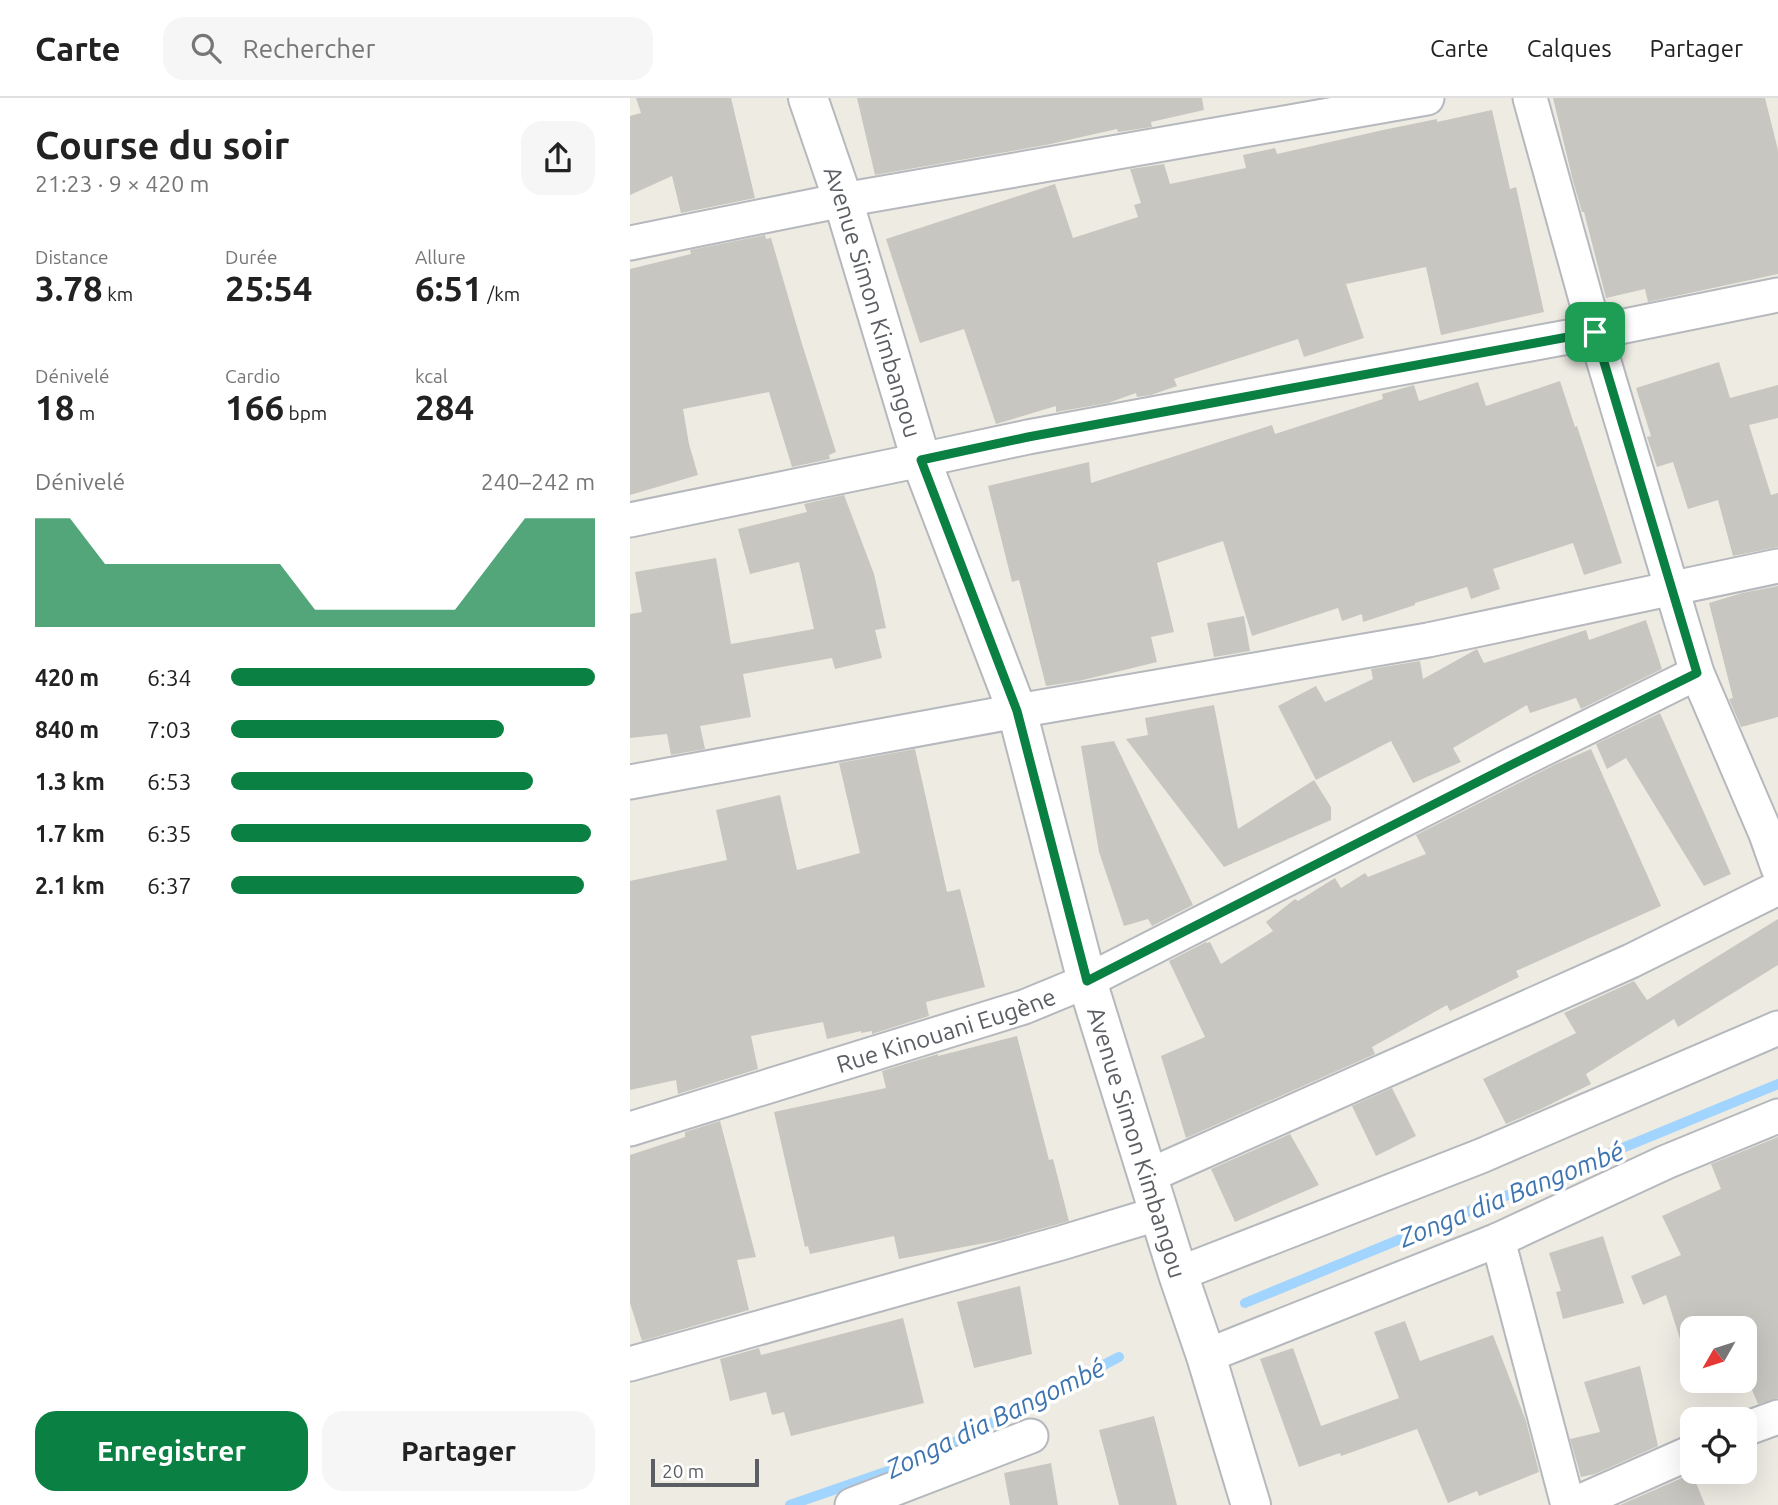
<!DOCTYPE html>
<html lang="fr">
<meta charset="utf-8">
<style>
:root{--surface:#fff;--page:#f6f6f6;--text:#222;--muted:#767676;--line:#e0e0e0;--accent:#0b8043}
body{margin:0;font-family:Ubuntu,sans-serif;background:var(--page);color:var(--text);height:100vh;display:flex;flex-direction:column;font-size:26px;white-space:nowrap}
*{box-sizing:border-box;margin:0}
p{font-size:23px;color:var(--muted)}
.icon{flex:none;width:38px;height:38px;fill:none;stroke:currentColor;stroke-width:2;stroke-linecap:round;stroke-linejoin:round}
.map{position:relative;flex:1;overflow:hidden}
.details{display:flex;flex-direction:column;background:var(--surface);width:630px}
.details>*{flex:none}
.needle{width:46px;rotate:231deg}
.controls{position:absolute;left:1050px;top:1218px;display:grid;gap:14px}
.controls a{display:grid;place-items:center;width:77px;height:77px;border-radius:14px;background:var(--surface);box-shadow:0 7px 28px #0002;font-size:35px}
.scale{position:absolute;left:21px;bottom:18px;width:108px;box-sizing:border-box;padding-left:7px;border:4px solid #5b5e63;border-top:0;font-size:19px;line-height:24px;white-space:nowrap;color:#5b5e63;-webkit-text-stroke:5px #fff;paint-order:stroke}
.pin{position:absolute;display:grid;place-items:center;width:60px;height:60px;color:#fff;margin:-30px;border-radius:14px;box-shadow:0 4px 10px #0006}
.round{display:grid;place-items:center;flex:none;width:74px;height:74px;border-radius:21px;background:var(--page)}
.head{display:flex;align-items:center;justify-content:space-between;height:119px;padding:0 35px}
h1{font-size:38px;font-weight:700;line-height:52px}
.stats{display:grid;grid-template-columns:repeat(3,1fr);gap:10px;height:119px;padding:7px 35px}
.stats div{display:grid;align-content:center}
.stats b{font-size:35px;font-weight:700}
.stats small{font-size:19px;font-weight:400}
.stats p{font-size:19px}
.chart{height:196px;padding:14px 35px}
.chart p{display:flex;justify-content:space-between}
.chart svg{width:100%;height:126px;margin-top:7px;fill:var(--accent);opacity:.7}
.button{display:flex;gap:14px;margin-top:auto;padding:14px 35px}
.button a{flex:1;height:80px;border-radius:21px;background:var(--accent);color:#fff;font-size:28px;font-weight:700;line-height:80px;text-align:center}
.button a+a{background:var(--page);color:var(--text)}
ul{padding:0 35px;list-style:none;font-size:23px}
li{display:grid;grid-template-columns:112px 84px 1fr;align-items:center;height:52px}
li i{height:18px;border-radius:9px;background:var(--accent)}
header{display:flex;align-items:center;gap:42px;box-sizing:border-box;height:98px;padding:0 35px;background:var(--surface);border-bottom:2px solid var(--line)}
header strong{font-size:33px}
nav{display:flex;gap:38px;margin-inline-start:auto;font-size:24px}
.search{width:490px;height:63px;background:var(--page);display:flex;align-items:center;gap:18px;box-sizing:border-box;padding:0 24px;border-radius:21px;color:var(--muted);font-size:26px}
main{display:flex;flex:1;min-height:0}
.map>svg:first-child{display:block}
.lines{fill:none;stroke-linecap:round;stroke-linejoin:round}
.stream{stroke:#a1d4ff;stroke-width:10}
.building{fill:#c8c6c0}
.minor-casing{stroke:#b5b8bd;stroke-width:37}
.tertiary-casing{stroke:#b5b8bd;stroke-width:42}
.minor{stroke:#fff;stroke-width:33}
.tertiary{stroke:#fff;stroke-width:38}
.route-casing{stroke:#fff;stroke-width:14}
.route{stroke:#0b8043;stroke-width:9}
.labels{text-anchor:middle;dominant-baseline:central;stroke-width:7;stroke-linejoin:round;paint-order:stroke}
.street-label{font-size:24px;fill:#5b5e63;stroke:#fff}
.water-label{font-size:26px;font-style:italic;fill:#3e74b0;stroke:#fff}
</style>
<header>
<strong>Carte</strong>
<div class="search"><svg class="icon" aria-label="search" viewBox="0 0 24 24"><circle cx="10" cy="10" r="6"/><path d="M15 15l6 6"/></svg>Rechercher</div>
<nav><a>Carte</a><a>Calques</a><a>Partager</a></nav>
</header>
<main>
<section class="details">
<div class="head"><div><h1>Course du soir</h1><p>21:23 · 9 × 420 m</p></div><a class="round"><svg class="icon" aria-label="share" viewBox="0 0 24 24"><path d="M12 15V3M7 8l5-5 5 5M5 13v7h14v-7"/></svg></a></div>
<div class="stats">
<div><p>Distance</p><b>3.78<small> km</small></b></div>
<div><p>Durée</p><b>25:54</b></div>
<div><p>Allure</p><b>6:51<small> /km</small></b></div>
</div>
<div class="stats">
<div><p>Dénivelé</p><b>18<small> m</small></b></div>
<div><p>Cardio</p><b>166<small> bpm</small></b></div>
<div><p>kcal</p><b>284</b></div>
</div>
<div class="chart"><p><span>Dénivelé</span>240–242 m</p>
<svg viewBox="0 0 160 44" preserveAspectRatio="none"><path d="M0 44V6L10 6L20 22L30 22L40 22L50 22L60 22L70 22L80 38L90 38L100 38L110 38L120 38L130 22L140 6L150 6L160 6V44z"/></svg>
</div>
<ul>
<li><b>420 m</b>6:34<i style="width:100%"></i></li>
<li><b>840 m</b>7:03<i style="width:75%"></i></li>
<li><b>1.3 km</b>6:53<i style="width:83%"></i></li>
<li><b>1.7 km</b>6:35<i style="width:99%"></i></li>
<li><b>2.1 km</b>6:37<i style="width:97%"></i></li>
</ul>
<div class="button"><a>Enregistrer</a><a>Partager</a></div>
</section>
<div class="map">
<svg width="1148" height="1407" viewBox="0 0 1148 1407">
<rect width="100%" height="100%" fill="#edebe2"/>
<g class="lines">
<!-- stream -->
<path class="stream" d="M615 1205 1148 986
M160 1407 290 1362 489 1259"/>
</g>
<!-- building -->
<path class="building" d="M6 0H101L125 100 51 115 42 78 0 97V18L11 15Z
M227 0H572L574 12 521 24 522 29 488 34 487 31 416 47 245 77Z
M923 0H1135L1148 52V176L1018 204 1015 191 976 200 954 114H952L943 83Z
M862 12 880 91 886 89 914 214 811 237 796 169 716 186 734 240 674 259 668 241 544 281 547 288 521 297 507 299 506 295 478 305 426 314V308L366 326 334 231 290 245 256 141 425 86 443 140 508 119 504 107 511 105 500 71 534 66 540 86 616 70 613 57 645 50 647 56 753 32 807 21V24Z
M135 137 136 141 141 140 172 246 206 354 199 357 200 361 162 369 139 294 53 311 59 346 68 377 0 397V171L61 156 60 152Z
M1089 264 1100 300 1148 287V320L1119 327 1141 397 1148 395V449L1103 458 1088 402 1058 411 1043 364 1027 369 1017 339 1021 338 1006 290Z
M930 283 945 329 947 328 992 465 954 477 943 445 863 471 870 491 841 501 837 489 785 505V507L733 524 732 516 712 523 708 510 622 538 593 443 527 465 544 534 521 539 527 564 449 583 416 588 389 482 382 484 358 388 459 364 461 385 642 327 645 336 753 301 752 296 784 287 789 303 848 284 856 308Z
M214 397 244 476 256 530 245 532 252 560 205 571 202 560 113 576 121 619 70 628 75 651 41 657 37 636 0 640V516L12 514 5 474 86 460 101 546 184 531 169 464 120 476 108 431 177 414 174 406Z
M1148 488V619L1111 629 1099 601 1103 600 1079 505 1112 495Z
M614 518 620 553 584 559 577 525Z
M1016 522 1032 571 951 611 946 600 900 615 897 607 823 650 831 664 783 685 761 643 686 682 648 608 686 588 695 604 743 581 741 571 790 563 793 581 847 551 854 565 956 532 959 542Z
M584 607 608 731 684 682 701 709V722L594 769 496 641 518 637 515 620Z
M1030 615 1101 776 1074 788 996 660 977 671 966 646Z
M484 643 563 807 522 828 518 821 494 828 469 754 451 648Z
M285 651 317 794 330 791 355 889 296 904 299 918 242 936V933L231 935V933L197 941 193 924 121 938 128 971 48 996 46 982 0 992V783L97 762 86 712 150 697 167 772 230 755 209 665Z
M961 651 1031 808 886 873 889 879 820 913 817 907 742 949 745 956 556 1040 531 958 575 939 539 863 576 844 577 845 580 844 591 866 643 833 636 824 665 801 668 803 705 780 711 790 735 775 738 779 796 756 786 737 926 666Z
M1148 821V867L1048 929 1044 921 956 976 961 986 911 1011 876 1026 853 981 946 935 934 915 1004 883 1017 902Z
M387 938 419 1062 423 1061 439 1123 371 1142 269 1161 264 1138 180 1156 178 1148 175 1149 144 1014 256 990 252 973 308 956V958Z
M762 990 786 1038 746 1058 722 1008Z
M90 1023 126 1159 107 1162 119 1212 12 1243 0 1205V1057L55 1039V1034Z
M660 1036 689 1087 605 1124 581 1071Z
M1148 1039V1300L1128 1306 1115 1275V1221L1084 1230H1062V1237L1050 1241 1036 1197 1013 1207 1001 1178 1051 1157 1032 1118 1091 1091 1081 1066Z
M973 1138 994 1205 933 1221 926 1194 931 1193 919 1155Z
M390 1188 402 1256 344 1270 327 1204Z
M273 1220 294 1305 161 1338 154 1314 142 1317 136 1294 100 1303 90 1261 129 1250 131 1257Z
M775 1223 790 1263 863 1237 896 1323 909 1374 849 1398 847 1393 818 1405 787 1331 711 1358 710 1355 669 1369 630 1261 663 1250 691 1328 769 1300 744 1234Z
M1010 1268 1028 1348 965 1376 951 1379 940 1341 970 1334 954 1284Z
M524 1318 547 1407H489L469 1332Z
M421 1365 428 1407H380L374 1375Z
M1062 1375 1075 1407H990L1054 1379Z"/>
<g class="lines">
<defs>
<g id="minor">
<path d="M900 0 965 234 1067 575 1136 736 1148 770"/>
<path d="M0 145 213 102 797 0"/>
<path d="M0 422 291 362 398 339 965 234 1148 197"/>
<path d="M0 684 387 613 798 542 1148 468"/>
<path id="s1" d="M0 1031 394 909 457 883 883 666 1067 575"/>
<path d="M518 1078 1001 863 1148 790"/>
<path d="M868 1142 938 1407"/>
<path d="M548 1176 851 1058 1148 930"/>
<path d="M576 1258 868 1142 1036 1064 1148 1018"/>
<path d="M0 1266 431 1145 530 1115"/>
<path d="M1115 1331 1148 1319"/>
<path d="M222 1407 401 1338"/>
<path d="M942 1407 1062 1354"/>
</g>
<g id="tertiary">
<path id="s2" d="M178 0 213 102 291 362 387 613 457 883 548 1176 576 1258 621 1407"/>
</g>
</defs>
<!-- minor casing -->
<use href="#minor" class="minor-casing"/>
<!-- tertiary casing -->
<use href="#tertiary" class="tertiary-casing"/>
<!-- minor -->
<use href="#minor" class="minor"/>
<!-- tertiary -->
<use href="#tertiary" class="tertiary"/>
</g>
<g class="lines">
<defs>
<path id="route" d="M965 234 1067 575 883 666 457 883 387 613 291 362 398 339Z"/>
</defs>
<!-- route casing -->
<use href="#route" class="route-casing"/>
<!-- route -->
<use href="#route" class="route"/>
</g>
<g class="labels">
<!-- street labels -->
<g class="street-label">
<text stroke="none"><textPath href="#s2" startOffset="214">Avenue Simon Kimbangou</textPath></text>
<text stroke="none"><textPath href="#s1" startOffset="331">Rue Kinouani Eugène</textPath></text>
<text stroke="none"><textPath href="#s2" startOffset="1096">Avenue Simon Kimbangou</textPath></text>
</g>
<!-- water labels -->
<g class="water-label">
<text transform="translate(881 1096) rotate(-22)">Zonga dia Bangombé</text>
<text transform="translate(365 1320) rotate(-26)">Zonga dia Bangombé</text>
</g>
</g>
</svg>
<div class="controls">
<a><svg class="needle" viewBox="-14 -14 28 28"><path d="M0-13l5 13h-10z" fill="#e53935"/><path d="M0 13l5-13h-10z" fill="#767676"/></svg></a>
<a><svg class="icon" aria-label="locate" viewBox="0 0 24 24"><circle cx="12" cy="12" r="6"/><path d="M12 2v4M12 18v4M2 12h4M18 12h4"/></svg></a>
</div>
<div class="scale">20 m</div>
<div class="pin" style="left:965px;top:234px;background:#1e9e55"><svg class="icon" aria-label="arrive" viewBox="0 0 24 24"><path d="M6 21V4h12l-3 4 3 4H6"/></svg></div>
</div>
</main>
